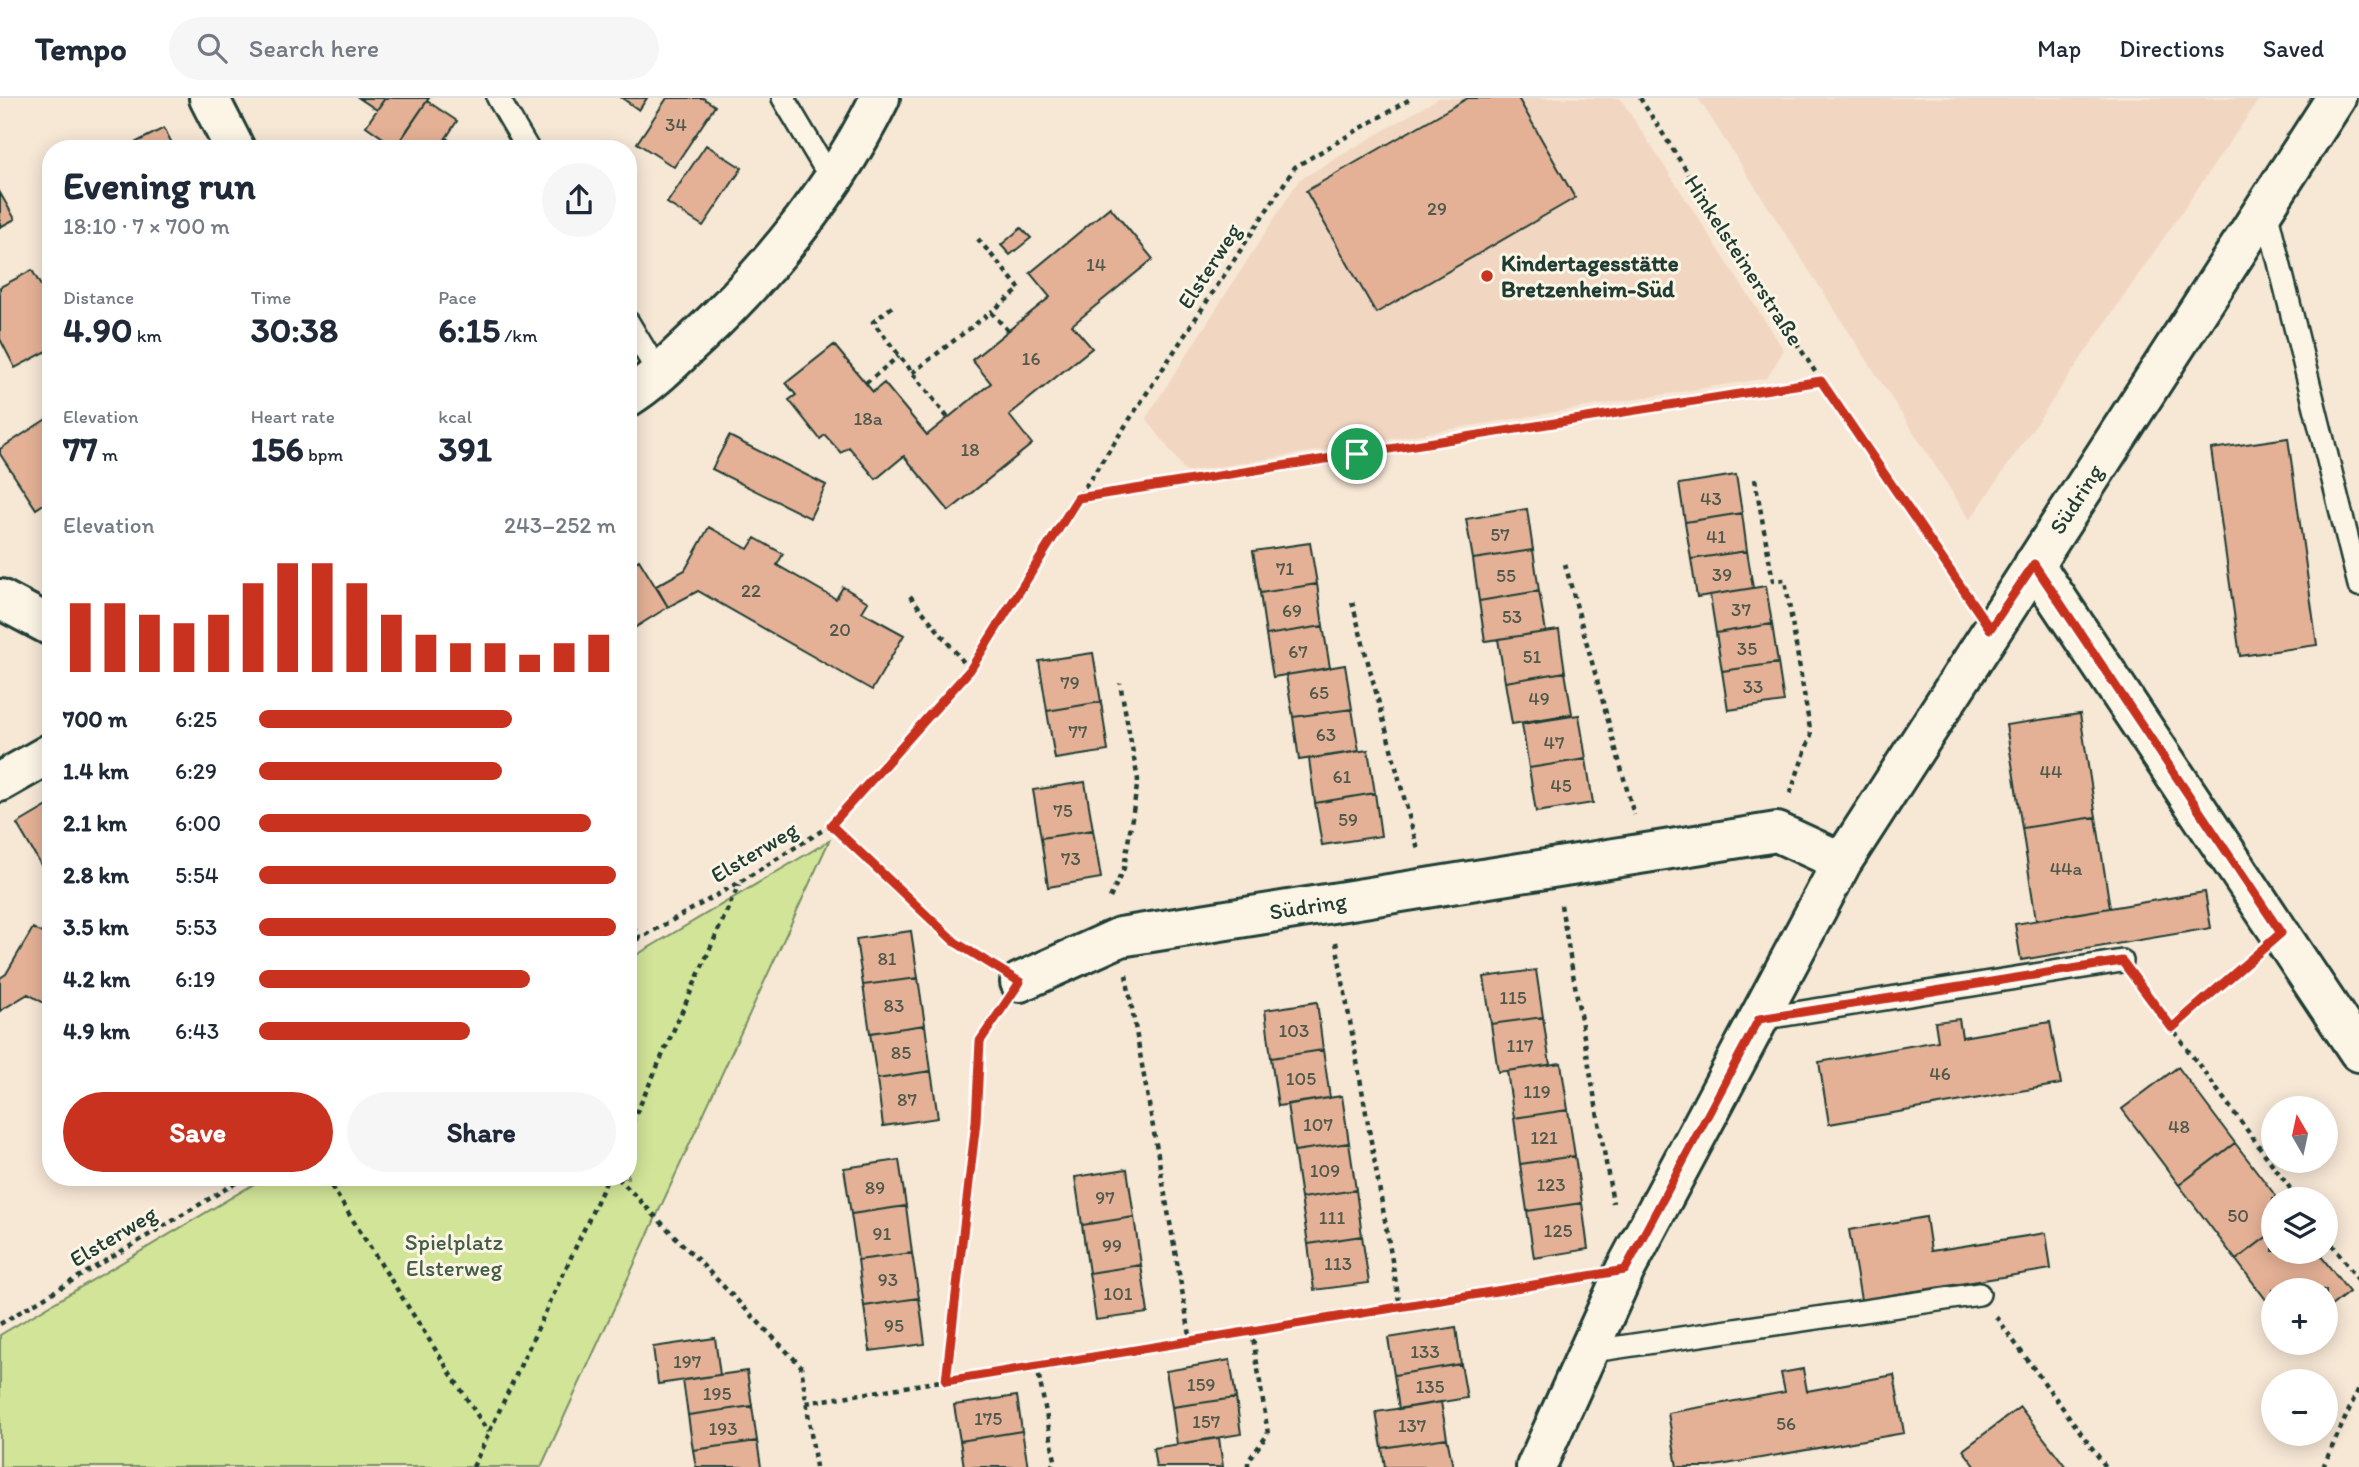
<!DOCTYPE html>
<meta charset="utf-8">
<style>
:root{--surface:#fff;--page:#f6f6f7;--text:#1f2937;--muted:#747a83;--line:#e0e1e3;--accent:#c8321e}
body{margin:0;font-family:Itim,sans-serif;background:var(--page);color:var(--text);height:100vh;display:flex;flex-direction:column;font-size:26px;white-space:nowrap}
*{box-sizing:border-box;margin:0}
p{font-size:23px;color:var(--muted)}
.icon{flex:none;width:38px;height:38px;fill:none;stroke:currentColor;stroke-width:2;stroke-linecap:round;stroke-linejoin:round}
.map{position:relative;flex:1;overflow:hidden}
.sheet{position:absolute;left:42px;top:42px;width:595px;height:1046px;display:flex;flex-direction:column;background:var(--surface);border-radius:28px;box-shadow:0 4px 18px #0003}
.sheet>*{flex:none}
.needle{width:46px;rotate:351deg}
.fabs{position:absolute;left:2261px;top:998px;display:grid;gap:14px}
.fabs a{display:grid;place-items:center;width:77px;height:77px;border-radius:50%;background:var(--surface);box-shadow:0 4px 18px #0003;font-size:35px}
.pin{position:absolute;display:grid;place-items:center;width:60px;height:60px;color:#fff;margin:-30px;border:4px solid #fff;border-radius:50%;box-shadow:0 2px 7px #0007}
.round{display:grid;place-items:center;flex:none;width:74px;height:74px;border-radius:37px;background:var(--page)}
.head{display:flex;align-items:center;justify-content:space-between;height:119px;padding:0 21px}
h1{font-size:38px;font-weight:800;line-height:52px}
.stats{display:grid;grid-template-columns:repeat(3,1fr);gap:10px;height:119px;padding:7px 21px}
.stats div{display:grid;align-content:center}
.stats b{font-size:35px;font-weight:800}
.stats small{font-size:19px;font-weight:400}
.stats p{font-size:19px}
.chart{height:196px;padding:14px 21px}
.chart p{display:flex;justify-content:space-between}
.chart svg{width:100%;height:126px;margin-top:7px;stroke:var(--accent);stroke-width:6}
.action{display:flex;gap:14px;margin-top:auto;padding:14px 21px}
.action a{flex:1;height:80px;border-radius:42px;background:var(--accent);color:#fff;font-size:28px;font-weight:800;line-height:80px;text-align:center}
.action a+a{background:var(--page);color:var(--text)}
ul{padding:0 21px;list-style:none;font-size:23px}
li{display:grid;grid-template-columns:112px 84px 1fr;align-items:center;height:52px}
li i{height:18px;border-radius:9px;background:var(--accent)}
header{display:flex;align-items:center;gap:42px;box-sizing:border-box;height:98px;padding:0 35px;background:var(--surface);border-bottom:2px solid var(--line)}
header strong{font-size:33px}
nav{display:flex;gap:38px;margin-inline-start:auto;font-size:24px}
.search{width:490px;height:63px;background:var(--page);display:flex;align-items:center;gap:18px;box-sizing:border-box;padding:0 24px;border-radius:38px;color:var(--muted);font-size:26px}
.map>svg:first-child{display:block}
.built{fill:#f1d7c2}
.green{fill:#d2e498;stroke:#789066;stroke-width:2}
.building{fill:#e4b196;stroke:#1f3d34;stroke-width:2}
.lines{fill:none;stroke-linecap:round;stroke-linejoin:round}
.service-casing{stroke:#1f3d34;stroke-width:26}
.minor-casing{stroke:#1f3d34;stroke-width:44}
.path{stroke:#1f3d34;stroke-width:4.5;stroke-dasharray:5 5;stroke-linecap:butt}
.service{stroke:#fcf5e5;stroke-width:21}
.minor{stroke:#fcf5e5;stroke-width:38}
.route-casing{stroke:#fff;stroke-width:14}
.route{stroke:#c8321e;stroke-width:9}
.poi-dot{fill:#c8321e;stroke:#fcf5e5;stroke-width:2.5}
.labels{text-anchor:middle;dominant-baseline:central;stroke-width:6;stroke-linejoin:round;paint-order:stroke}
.number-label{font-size:19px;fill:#505a4c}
.street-label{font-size:23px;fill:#1f3d34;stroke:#fcf5e5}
.poi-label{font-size:23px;font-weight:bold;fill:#1f3d34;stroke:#fcf5e5;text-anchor:start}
.park-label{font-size:23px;fill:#435e48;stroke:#fcf5e5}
</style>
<header>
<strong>Tempo</strong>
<div class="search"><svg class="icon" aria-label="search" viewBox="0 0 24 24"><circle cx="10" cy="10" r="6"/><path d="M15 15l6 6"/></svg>Search here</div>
<nav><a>Map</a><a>Directions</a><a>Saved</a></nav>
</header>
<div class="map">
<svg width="2359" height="1369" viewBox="0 0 2359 1369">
<rect width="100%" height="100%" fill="#f7e7d5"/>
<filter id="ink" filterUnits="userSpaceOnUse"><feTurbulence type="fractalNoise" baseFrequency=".0143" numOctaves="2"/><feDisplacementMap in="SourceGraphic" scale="14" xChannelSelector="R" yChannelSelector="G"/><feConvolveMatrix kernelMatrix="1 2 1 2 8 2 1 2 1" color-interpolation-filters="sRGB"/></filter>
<g filter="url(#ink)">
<!-- built -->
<path class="built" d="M1439 0H1620L1784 252 1767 280 1186 374 1146 320 1299 82Z
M1698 0H2260L1970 422Z"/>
<!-- green -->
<path class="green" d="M829 743 541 1369H0V1237L264 1080H628V862Z"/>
<!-- building -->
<path class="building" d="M359 0H385L377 12Z
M385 0H429L396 49 366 28Z
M622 0H647L639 12Z
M667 0H703L715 8 674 69 637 45Z
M1468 0H1518L1575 100 1376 215 1306 93Z
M427 3 457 23 439 51H394Z
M164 30 175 51H123Z
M446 40 462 51H439Z
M706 47 742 70 703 128 667 105Z
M0 95 15 121 0 129Z
M1110 109 1153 161 1072 227 1092 250 1009 317 1032 346 949 413 904 358 876 381 849 349 841 355 825 337 820 341 789 302 796 297 786 285 834 247 873 294 884 285 927 337 991 285 972 262 1050 199 1030 175Z
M1021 130 1031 140 1010 157 1001 147Z
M32 172 51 206V251L15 270 0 241V189Z
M51 318V401L36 411 0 356V351Z
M729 338 826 387 810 420 712 371Z
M2288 340 2317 547 2240 558 2211 351Z
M1736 377 1742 415 1685 424 1679 386Z
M1527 411 1533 452 1473 461 1466 421Z
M1742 415 1747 453 1691 461 1685 424Z
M709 429 748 451 755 440 783 456 777 467 836 501 843 489 868 504 862 514 904 537 872 592 698 493 668 509 656 488 685 472Z
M1310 445 1317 486 1260 495 1253 453Z
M1533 452 1539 493 1479 503 1473 461Z
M1747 453 1753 490 1697 499 1691 461Z
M639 462 668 509 628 534V469Z
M1317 486 1323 528 1266 537 1260 495Z
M1766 488 1772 526 1716 535 1710 497Z
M1539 493 1546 534 1485 543 1479 503Z
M1772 526 1778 565 1722 573 1716 535Z
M1323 528 1330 570 1273 579 1266 537Z
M1559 532 1565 574 1505 584 1498 541Z
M1093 555 1101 604 1047 613 1039 563Z
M1778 565 1784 604 1728 612 1722 573Z
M1345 567 1352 611 1293 619 1286 577Z
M1565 574 1572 616 1512 626 1505 584Z
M1101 604 1108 653 1055 661 1047 613Z
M1352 611 1359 653 1299 662 1293 619Z
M2080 616 2096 719 2022 730 2006 627Z
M1579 617 1586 661 1529 670 1522 626Z
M1368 652 1375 695 1315 705 1309 661Z
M1586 661 1593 705 1536 714 1529 670Z
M1085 684 1093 732 1041 740 1033 692Z
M1375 695 1381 738 1322 747 1315 705Z
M51 706V784L17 726Z
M2096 719 2110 810 2036 822 2022 730Z
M1093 732 1101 780 1048 789 1041 740Z
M2205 794 2211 830 2021 862 2015 826Z
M33 830 51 840V909L28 896 0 913V880L6 876Z
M911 833 918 880 863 887 856 841Z
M1536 872 1543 919 1491 926 1484 879Z
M918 880 925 927 870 935 863 887Z
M1317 904 1323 952 1271 960 1265 912Z
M1543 919 1550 967 1498 974 1491 926Z
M1959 921 1962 939 2050 924 2061 986 1829 1026 1819 964 1938 943 1935 924Z
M925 927 931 973 877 981 870 935Z
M1323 952 1330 1000 1278 1008 1271 960Z
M1561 965 1568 1012 1514 1020 1507 973Z
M2178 969 2235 1045 2179 1087 2122 1011Z
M931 973 938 1020 883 1028 877 981Z
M1342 998 1349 1045 1294 1053 1287 1006Z
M1568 1012 1575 1058 1520 1066 1514 1020Z
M1349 1045 1356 1092 1301 1100 1294 1053Z
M2235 1045 2278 1101H2273V1134L2236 1162 2179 1087Z
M1575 1058 1582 1105 1527 1113 1520 1066Z
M899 1062 906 1108 851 1116 844 1070Z
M1127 1071 1134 1119 1082 1127 1075 1079Z
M1356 1092 1362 1138 1308 1146 1301 1100Z
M1582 1105 1588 1151 1534 1160 1527 1113Z
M906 1108 912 1155 858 1162 851 1116Z
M1134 1119 1141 1167 1089 1175 1082 1127Z
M1926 1119 1931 1153 2046 1135 2051 1171 1861 1202 1849 1132Z
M2273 1134V1153H2317L2349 1194 2326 1212V1192H2273V1211L2236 1162Z
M1362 1138 1369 1185 1314 1192 1308 1146Z
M912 1155 919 1200 864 1208 858 1162Z
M1141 1167 1148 1215 1096 1222 1089 1175Z
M919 1200 925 1246 870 1253 864 1208Z
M1456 1229 1461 1266 1394 1277 1388 1240Z
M715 1240 720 1277 658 1286 653 1249Z
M1230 1262 1236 1300 1172 1309 1166 1273Z
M1461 1266 1467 1300 1399 1311 1394 1277Z
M1803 1271 1807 1293 1894 1277 1904 1335 1709 1369H1677L1668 1315 1785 1294 1781 1275Z
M747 1273 752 1308 688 1317 683 1282Z
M1017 1298 1022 1333 960 1343 954 1307Z
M1236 1300 1241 1336 1177 1346 1172 1309Z
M1441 1304 1447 1340 1382 1350 1376 1314Z
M752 1308 757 1343 693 1352 688 1317Z
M2020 1309 2066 1369H1976L1963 1352Z
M1022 1333 1028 1369H964L960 1343Z
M1219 1340 1223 1369H1156L1153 1350Z
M1447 1340 1453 1369H1385L1382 1350Z
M757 1343 761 1369H696L693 1352Z"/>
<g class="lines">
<defs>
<path id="service" d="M498 0 528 51
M783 0 833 84
M2265 108 2359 487
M628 224 659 276
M1759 921 2122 863
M1586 1254 1979 1196"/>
<path id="minor" d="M209 0 235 51
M628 299C654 283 675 260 697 240 771 170 835 92 880 0
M2034 466 2359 954
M0 501 51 528
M0 684 51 655
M1020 884 1120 839 1777 734 1842 764
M1536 1369 1625 1172 1842 764 2336 0"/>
</defs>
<!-- service casing -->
<use href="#service" class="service-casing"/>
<!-- minor casing -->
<use href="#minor" class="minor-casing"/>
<!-- path -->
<path class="path" d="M1640 0 1821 283 1968 499
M978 141 1020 191 991 214
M892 209 873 224 948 320
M912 275 991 214 1008 233
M866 285 899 258
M1755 381 1773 483 1785 482 1811 637 1790 696
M1078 400 1821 283
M1565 466 1634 717
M910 498 970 572
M1352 504 1418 752
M831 727 955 843 988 864
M1110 800 1124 770 1138 682 1120 585
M1561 807 1613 1105
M628 820 640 840
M1336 844 1400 1208
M628 847 740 784 831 727 970 572 1078 400 1295 69 1412 0
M1126 877 1191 1243
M2139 886 2298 1101
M2172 930 2251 862
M628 1034 739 786
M326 1080 488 1334
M618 1080 801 1268 816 1369
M2326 1138 2359 1183
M1996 1219 2106 1369
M0 1226 244 1080
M1037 1268 1055 1362 1051 1369
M946 1283 976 1024 980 943 999 915
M806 1305 1579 1179
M473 1369 608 1080
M1248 1369V1363L1268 1336 1252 1233
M2323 1369 2359 1290"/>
<!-- service -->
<use href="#service" class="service"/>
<!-- minor -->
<use href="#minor" class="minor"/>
</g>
</g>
<g class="lines" filter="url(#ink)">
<defs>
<path id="route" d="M1821 283 1990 531 2034 466 2281 835 2172 930 2122 863 1759 921 1625 1172 946 1283 976 1024 980 943 1020 884 955 844 831 727 970 572 1078 400Z"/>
</defs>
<!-- route casing -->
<use href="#route" class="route-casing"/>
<!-- route -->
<use href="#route" class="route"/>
</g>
<!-- markers -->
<circle class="poi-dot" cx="1487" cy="178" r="7"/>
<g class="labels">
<!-- number labels -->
<g class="number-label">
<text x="676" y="26">34</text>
<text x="1437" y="110">29</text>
<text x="1096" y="166">14</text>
<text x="1031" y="260">16</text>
<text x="868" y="320">18a</text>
<text x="970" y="351">18</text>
<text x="1711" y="400">43</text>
<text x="1500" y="436">57</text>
<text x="1716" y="438">41</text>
<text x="1285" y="470">71</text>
<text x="1722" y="476">39</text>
<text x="1506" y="477">55</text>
<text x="751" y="492">22</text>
<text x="1741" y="511">37</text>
<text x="1292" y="512">69</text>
<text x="1512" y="518">53</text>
<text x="840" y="531">20</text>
<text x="1747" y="550">35</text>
<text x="1298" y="553">67</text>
<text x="1532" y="558">51</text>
<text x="1070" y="584">79</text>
<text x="1753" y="588">33</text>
<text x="1319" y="594">65</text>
<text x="1539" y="600">49</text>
<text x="1078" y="633">77</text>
<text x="1326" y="636">63</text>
<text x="1554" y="644">47</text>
<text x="2051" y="673">44</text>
<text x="1342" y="678">61</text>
<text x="1561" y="687">45</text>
<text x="1063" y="712">75</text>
<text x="1348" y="721">59</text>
<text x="1071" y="760">73</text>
<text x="2066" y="770">44a</text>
<text x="887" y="860">81</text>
<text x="1513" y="899">115</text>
<text x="894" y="907">83</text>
<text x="1294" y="932">103</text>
<text x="1520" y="947">117</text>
<text x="901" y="954">85</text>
<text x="1940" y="975">46</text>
<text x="1301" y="980">105</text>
<text x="1537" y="993">119</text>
<text x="907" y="1001">87</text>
<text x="1318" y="1026">107</text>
<text x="2179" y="1028">48</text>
<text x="1544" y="1039">121</text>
<text x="1325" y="1072">109</text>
<text x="1551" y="1086">123</text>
<text x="875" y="1089">89</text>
<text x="1105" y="1099">97</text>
<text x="2238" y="1117">50</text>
<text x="1332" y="1119">111</text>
<text x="1558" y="1132">125</text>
<text x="882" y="1135">91</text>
<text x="1112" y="1147">99</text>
<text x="1338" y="1165">113</text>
<text x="888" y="1181">93</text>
<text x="1118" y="1195">101</text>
<text x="894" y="1227">95</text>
<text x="1425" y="1253">133</text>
<text x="687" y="1263">197</text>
<text x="1201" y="1286">159</text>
<text x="1430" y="1288">135</text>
<text x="717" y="1295">195</text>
<text x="988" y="1320">175</text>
<text x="1206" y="1323">157</text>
<text x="1786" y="1325">56</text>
<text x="1412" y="1327">137</text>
<text x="723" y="1330">193</text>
</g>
<!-- street labels -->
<g class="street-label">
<text transform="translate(1744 162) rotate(57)">Hinkelsteinerstraße</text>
<text transform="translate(1209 168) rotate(-57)">Elsterweg</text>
<text transform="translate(2076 401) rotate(-57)">Südring</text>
<text transform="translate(754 754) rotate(-31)">Elsterweg</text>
<text transform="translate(1308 808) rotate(-9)">Südring</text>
<text transform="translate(113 1138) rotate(-31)">Elsterweg</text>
</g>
<!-- poi labels -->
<g class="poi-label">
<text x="1501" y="165">Kindertagesstätte<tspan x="1501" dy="26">Bretzenheim-Süd</tspan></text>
</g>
<!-- park labels -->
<g class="park-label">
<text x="454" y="1144">Spielplatz<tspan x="454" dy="26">Elsterweg</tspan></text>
</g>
</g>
</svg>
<div class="fabs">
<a><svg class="needle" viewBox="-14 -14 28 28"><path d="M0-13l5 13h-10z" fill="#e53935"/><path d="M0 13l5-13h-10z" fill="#747a83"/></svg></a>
<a><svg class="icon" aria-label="layers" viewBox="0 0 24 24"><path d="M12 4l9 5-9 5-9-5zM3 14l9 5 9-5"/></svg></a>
<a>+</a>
<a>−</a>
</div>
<div class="pin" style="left:1357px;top:356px;background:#1e9e55"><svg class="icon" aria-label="arrive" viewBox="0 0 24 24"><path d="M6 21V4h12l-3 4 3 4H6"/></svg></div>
<section class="sheet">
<div class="head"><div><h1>Evening run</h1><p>18:10 · 7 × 700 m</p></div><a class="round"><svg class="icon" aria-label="share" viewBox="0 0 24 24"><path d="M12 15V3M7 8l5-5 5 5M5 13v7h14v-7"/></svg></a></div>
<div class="stats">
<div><p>Distance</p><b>4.90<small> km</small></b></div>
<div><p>Time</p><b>30:38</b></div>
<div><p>Pace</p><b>6:15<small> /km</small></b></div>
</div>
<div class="stats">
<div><p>Elevation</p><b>77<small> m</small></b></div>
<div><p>Heart rate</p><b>156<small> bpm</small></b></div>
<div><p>kcal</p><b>391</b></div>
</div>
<div class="chart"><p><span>Elevation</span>243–252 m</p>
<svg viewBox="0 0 160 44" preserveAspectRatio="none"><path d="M5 44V20M15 44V20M25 44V24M35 44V27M45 44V24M55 44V13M65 44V6M75 44V6M85 44V13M95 44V24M105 44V31M115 44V34M125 44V34M135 44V38M145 44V34M155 44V31"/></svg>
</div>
<ul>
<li><b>700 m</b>6:25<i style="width:71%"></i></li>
<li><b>1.4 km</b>6:29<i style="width:68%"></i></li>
<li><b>2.1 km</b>6:00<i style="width:93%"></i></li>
<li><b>2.8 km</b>5:54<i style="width:100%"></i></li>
<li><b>3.5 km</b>5:53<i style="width:100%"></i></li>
<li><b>4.2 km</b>6:19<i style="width:76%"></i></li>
<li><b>4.9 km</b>6:43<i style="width:59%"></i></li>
</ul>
<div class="action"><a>Save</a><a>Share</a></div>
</section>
</div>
